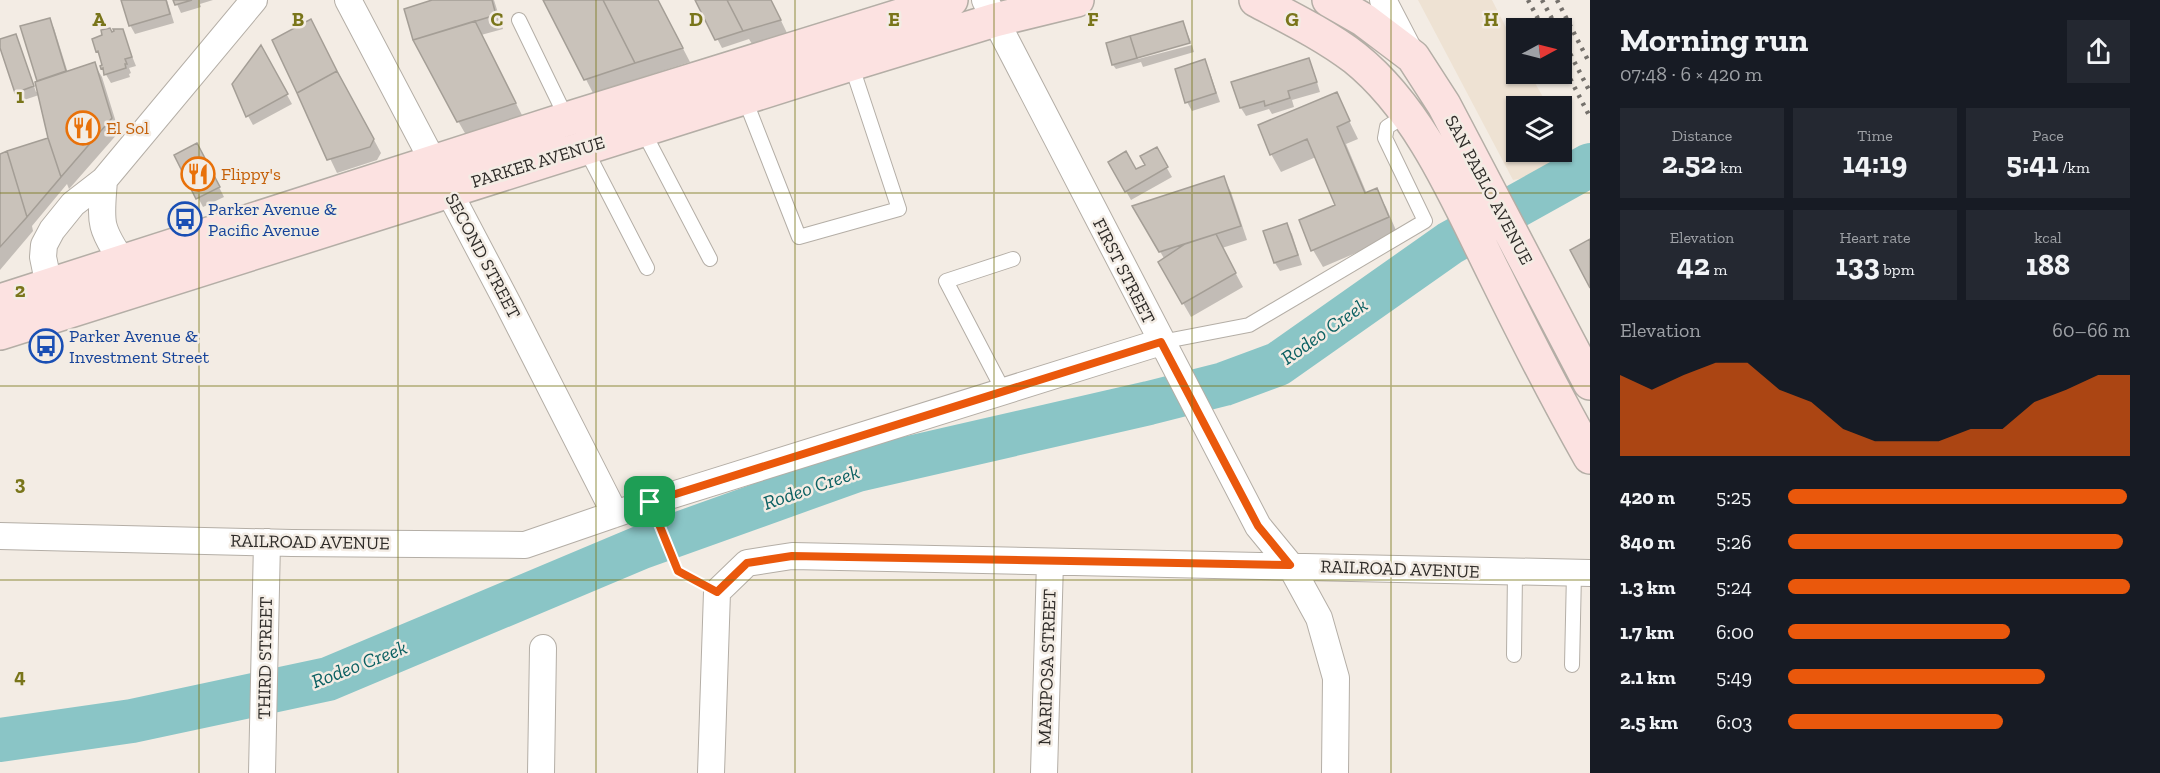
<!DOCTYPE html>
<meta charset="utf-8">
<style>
:root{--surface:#171b24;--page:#242831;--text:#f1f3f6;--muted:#9ea1a6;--accent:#ea580c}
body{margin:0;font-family:"Zilla Slab",serif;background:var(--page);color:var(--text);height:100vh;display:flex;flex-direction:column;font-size:22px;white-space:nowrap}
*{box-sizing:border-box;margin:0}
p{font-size:20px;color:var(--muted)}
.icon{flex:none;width:33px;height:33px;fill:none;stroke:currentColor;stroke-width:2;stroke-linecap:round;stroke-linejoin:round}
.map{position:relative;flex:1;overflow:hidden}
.panel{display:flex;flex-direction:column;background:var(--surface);width:570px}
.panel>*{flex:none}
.needle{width:39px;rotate:83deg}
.fabs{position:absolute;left:1506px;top:18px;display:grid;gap:12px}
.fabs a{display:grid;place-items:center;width:66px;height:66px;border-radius:0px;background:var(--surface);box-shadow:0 2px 4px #0004;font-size:30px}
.pin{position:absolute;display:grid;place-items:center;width:51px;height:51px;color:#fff;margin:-26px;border-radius:12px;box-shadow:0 3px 9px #0006}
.round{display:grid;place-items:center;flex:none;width:63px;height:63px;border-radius:0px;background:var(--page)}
.summary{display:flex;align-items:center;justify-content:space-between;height:102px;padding:0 30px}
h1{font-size:33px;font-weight:700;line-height:45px}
.stats{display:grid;grid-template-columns:repeat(3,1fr);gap:9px;height:102px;padding:6px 30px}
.stats div{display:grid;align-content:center;border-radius:0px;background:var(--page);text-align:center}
.stats b{font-size:30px;font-weight:700}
.stats small{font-size:16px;font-weight:400}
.stats p{font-size:16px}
.chart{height:168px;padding:12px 30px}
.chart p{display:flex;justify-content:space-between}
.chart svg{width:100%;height:108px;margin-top:6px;fill:var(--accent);opacity:.7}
ul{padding:0 30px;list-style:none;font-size:20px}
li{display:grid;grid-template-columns:96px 72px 1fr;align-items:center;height:45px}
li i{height:15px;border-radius:8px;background:var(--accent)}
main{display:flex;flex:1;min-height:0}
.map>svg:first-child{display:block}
.built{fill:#eee2d3}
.shadow{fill:#0003}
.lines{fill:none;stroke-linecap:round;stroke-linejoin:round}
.river{stroke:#8ac5c6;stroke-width:44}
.building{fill:#c9c2ba;stroke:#a49e96;stroke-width:1.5}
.service-casing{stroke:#b4aea6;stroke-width:16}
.minor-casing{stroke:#b4aea6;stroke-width:28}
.secondary-casing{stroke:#b4aea6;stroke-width:36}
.path{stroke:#938d88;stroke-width:4;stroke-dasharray:6 3;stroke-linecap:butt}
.service{stroke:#fff;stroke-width:14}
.minor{stroke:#fff;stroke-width:26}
.secondary{stroke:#fce2e1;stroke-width:33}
.rail{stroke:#74706b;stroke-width:4.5;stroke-dasharray:3 6;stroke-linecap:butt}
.route-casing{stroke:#fff;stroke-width:12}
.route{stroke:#ea580c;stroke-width:8}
.grid{fill:none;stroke:#79751a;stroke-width:1.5;stroke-opacity:0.55}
.labels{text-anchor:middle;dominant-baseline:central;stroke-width:5;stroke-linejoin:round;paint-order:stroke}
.food-label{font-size:18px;fill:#c56008;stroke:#f3ece4;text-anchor:start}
.street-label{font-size:18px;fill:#2f2c29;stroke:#f3ece4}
.transit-label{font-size:18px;fill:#164399;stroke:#f3ece4;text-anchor:start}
.water-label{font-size:20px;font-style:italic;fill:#0b6062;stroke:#f3ece4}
.grid-label{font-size:20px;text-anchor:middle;font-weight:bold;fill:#79751a;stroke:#f3ece4;stroke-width:5;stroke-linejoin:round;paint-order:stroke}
</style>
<main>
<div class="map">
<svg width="1590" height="773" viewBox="0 0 1590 773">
<rect width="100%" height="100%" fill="#f3ece4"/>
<!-- built -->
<path class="built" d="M1418 0H1492L1516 47V74H1530L1548 106H1516V152H1562V133L1570 148 1529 177 1513 180Z"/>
<!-- shadow -->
<path class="shadow" d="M123 0H167L174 23 135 34 130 25Z
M175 0H213L200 4 201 7 181 13Z
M437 0H494L503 29 481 35 523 117 466 135 458 121Z
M545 0H658L690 62 593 93Z
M697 0H771L787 33 752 44 749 39 722 48Z
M49 20 54 28 68 73 94 64 102 77 119 132 69 189 67 184 32 226 33 231 0 270V155L49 139 39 95 21 101 16 92 0 41 15 36 20 45 36 92 39 91 40 82 22 27Z
M1183 23 1191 42 1138 56V59L1192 45 1194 52 1143 67 1141 62 1116 69 1113 65Z
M122 31 136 66 129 68 131 73 129 74 130 77 111 83 102 68 104 66 94 40Z
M318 35 381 153 377 160 337 173 274 41Z
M261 48 292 104 253 125 248 116Z
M1308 60 1313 69 1320 92 1292 100 1294 107 1272 114 1269 109 1246 116 1241 108Z
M1204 61 1209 70 1220 102 1192 111 1187 102Z
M1336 94 1358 139 1346 144 1367 194 1376 190 1386 207 1398 235 1323 267 1313 250 1337 205 1316 157 1281 172 1271 154Z
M1156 149 1172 177 1131 200 1110 163 1136 171 1147 165Z
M202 153 224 197 203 207 176 155Z
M1224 178 1231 192 1247 240 1222 248 1243 287 1191 317 1160 263 1165 260 1134 207Z
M1287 225 1292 234 1302 265 1280 271 1275 263 1265 232Z"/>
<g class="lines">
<!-- river -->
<path class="river" d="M0 740 132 721 328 679 642 547 857 470 1149 403 1224 384 1278 364 1450 243 1590 165"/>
</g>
<!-- building -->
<path class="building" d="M121 0H166L170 14 129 26Z
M173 0H192L175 5Z
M432 0H492L496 15 413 40 404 9Z
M543 0H603L635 63 584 80Z
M603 0H658L683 48 635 63Z
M695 0H727L743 31 715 40Z
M727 0H771L781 20 743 31Z
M50 18 66 71 37 81 20 26Z
M311 19 337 71 297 93 272 40Z
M475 21 516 103 457 122 413 40Z
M1183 21 1190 43 1137 58 1130 36Z
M110 28 112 32 114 31 113 29H123L132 57 125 59 127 64H125L126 68 104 75 103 68 101 69 100 66 102 65 98 51 96 52 92 39 102 35 101 30Z
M16 34 34 86 15 93 0 48V39Z
M1130 36 1137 58 1112 65 1106 43Z
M261 45 288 94 246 117 232 84Z
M1309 58 1317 82 1288 91 1290 98 1265 106 1264 101 1240 108 1231 82Z
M1205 59 1216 93 1185 103 1175 69Z
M95 62 112 118 61 177 48 138 35 82Z
M337 71 374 139 370 147 327 160 297 93Z
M1337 92 1350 121 1337 127 1365 193 1377 188 1389 217 1311 251 1299 220 1335 205 1307 139 1270 155 1258 125Z
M48 138 61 177 27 217 7 151Z
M197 143 220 187 196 199 174 155Z
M1157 147 1168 167 1125 192 1108 162 1126 151 1136 169 1145 165 1140 156Z
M7 151 27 217 0 247V154Z
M1224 176 1241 226 1159 252 1132 206Z
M1287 223 1298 255 1274 263 1263 231Z
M1216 234 1236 273 1182 304 1158 262 1185 244Z
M1590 239V288L1570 250Z"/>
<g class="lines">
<defs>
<path id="service" d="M519 20 567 119
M744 97 799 237 899 209 851 64
M642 129 710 259
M585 148 647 268
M1161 342 1249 325 1425 221 1385 138 1387 127 1406 115
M1003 390 946 281 1013 259
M1514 655 1515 572
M1572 665 1574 573"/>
<path id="minor" d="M348 0 507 302 615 514
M985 0 1258 526 1290 565 1319 618 1336 678 1335 773
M1383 0 1410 52
M104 180C101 222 98 225 122 261
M49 286 43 257 44 245 52 230 73 204 104 180 254 0
M0 536 292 543 525 545 650 502 1161 342
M262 773 267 542
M541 773 543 648
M711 773 717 592 747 563 792 556 1590 573
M1044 773 1050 562"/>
<path id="secondary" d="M1256 0C1290 18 1325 35 1355 58 1421 111 1458 201 1495 275 1525 336 1556 397 1590 457
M1329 0 1364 20 1413 57 1444 105 1590 383
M0 301 567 119 951 0
M0 333 851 64 995 20 1077 0"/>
</defs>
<!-- service casing -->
<use href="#service" class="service-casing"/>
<!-- minor casing -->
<use href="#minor" class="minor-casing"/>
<!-- secondary casing -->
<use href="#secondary" class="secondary-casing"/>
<!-- path -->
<path class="path" d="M659 524 679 571 698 582"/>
<!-- service -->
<use href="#service" class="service"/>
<!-- minor -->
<use href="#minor" class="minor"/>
<!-- secondary -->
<use href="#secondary" class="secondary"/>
<!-- rail -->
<path class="rail" d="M1528 0 1543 28
M1542 0 1557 28
M1557 0 1590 64
M1562 38 1590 92
M1562 63 1590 117"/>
</g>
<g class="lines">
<defs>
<path id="route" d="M1161 342 1258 526 1290 565 792 556 747 563 717 592 678 571 650 502Z"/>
</defs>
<!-- route casing -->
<use href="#route" class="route-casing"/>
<!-- route -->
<use href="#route" class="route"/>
</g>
<!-- grid -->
<path class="grid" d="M199 0V773M398 0V773M596 0V773M795 0V773M994 0V773M1192 0V773M1391 0V773M0 193H1590M0 386H1590M0 580H1590"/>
<!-- icons -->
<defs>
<symbol id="restaurant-ring" viewBox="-11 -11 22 22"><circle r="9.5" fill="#f3ece4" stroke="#e8710a" stroke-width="1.5"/><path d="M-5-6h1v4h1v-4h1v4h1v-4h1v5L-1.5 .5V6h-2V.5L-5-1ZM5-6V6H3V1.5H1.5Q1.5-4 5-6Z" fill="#e8710a"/></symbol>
<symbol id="bus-ring" viewBox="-11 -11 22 22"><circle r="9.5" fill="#f3ece4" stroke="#1a4fb4" stroke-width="1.5"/><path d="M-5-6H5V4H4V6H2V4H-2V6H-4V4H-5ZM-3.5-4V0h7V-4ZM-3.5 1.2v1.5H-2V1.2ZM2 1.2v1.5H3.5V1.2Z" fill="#1a4fb4"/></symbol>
</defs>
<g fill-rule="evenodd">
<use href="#restaurant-ring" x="64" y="109" width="38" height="38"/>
<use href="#restaurant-ring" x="179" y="155" width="38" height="38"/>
<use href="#bus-ring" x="166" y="200" width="38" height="38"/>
<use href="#bus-ring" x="27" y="327" width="38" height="38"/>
</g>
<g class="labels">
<!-- food labels -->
<g class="food-label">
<text x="106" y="128">El Sol</text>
<text x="221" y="174">Flippy's</text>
</g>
<!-- street labels -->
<g class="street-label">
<text transform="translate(538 162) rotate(-17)">PARKER AVENUE</text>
<text transform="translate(1489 190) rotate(62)">SAN PABLO AVENUE</text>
<text transform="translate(483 256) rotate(62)">SECOND STREET</text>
<text transform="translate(1124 271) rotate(63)">FIRST STREET</text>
<text transform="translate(310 542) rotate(1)">RAILROAD AVENUE</text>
<text transform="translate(1400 569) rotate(2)">RAILROAD AVENUE</text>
<text transform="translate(265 658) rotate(-89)">THIRD STREET</text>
<text transform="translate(1047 667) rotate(-88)">MARIPOSA STREET</text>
</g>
<!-- transit labels -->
<g class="transit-label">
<text x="208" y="209">Parker Avenue &amp;<tspan x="208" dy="21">Pacific Avenue</tspan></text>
<text x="69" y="336">Parker Avenue &amp;<tspan x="69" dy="21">Investment Street</tspan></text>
</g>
<!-- water labels -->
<g class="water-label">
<text transform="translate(1324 331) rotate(-35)">Rodeo Creek</text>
<text transform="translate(811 487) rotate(-19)">Rodeo Creek</text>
<text transform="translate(359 664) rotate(-21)">Rodeo Creek</text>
</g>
</g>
<g class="grid-label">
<text x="99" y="26">A</text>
<text x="298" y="26">B</text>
<text x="497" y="26">C</text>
<text x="696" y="26">D</text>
<text x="894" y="26">E</text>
<text x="1093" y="26">F</text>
<text x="1292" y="26">G</text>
<text x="1491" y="26">H</text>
<text x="20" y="103">1</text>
<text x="20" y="297">2</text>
<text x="20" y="490">3</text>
<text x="20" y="683">4</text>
</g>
</svg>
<div class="fabs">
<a><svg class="needle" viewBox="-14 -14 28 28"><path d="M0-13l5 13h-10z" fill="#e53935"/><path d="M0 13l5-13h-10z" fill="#9ea1a6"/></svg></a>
<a><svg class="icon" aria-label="layers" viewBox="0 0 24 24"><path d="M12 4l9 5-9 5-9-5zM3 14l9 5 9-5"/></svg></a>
</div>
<div class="pin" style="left:650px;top:502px;background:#1e9e55"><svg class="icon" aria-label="arrive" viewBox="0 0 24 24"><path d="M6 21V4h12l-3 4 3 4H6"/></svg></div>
</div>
<section class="panel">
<div class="summary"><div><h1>Morning run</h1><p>07:48 · 6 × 420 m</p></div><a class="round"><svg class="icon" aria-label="share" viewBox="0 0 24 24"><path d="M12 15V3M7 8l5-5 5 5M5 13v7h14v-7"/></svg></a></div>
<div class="stats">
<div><p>Distance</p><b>2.52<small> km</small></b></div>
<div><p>Time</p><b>14:19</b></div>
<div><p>Pace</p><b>5:41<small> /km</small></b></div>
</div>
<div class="stats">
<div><p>Elevation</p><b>42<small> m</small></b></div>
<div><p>Heart rate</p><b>133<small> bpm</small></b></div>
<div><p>kcal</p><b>188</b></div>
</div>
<div class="chart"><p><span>Elevation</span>60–66 m</p>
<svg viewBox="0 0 160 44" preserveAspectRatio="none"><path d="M0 44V11L10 17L20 11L30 6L40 6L50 17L60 22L70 33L80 38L90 38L100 38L110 33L120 33L130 22L140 17L150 11L160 11V44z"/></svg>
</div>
<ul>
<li><b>420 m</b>5:25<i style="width:99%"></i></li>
<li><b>840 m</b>5:26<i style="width:98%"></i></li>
<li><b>1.3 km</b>5:24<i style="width:100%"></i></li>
<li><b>1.7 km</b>6:00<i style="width:65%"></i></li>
<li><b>2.1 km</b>5:49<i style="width:75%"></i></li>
<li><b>2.5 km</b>6:03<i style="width:63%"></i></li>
</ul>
</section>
</main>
